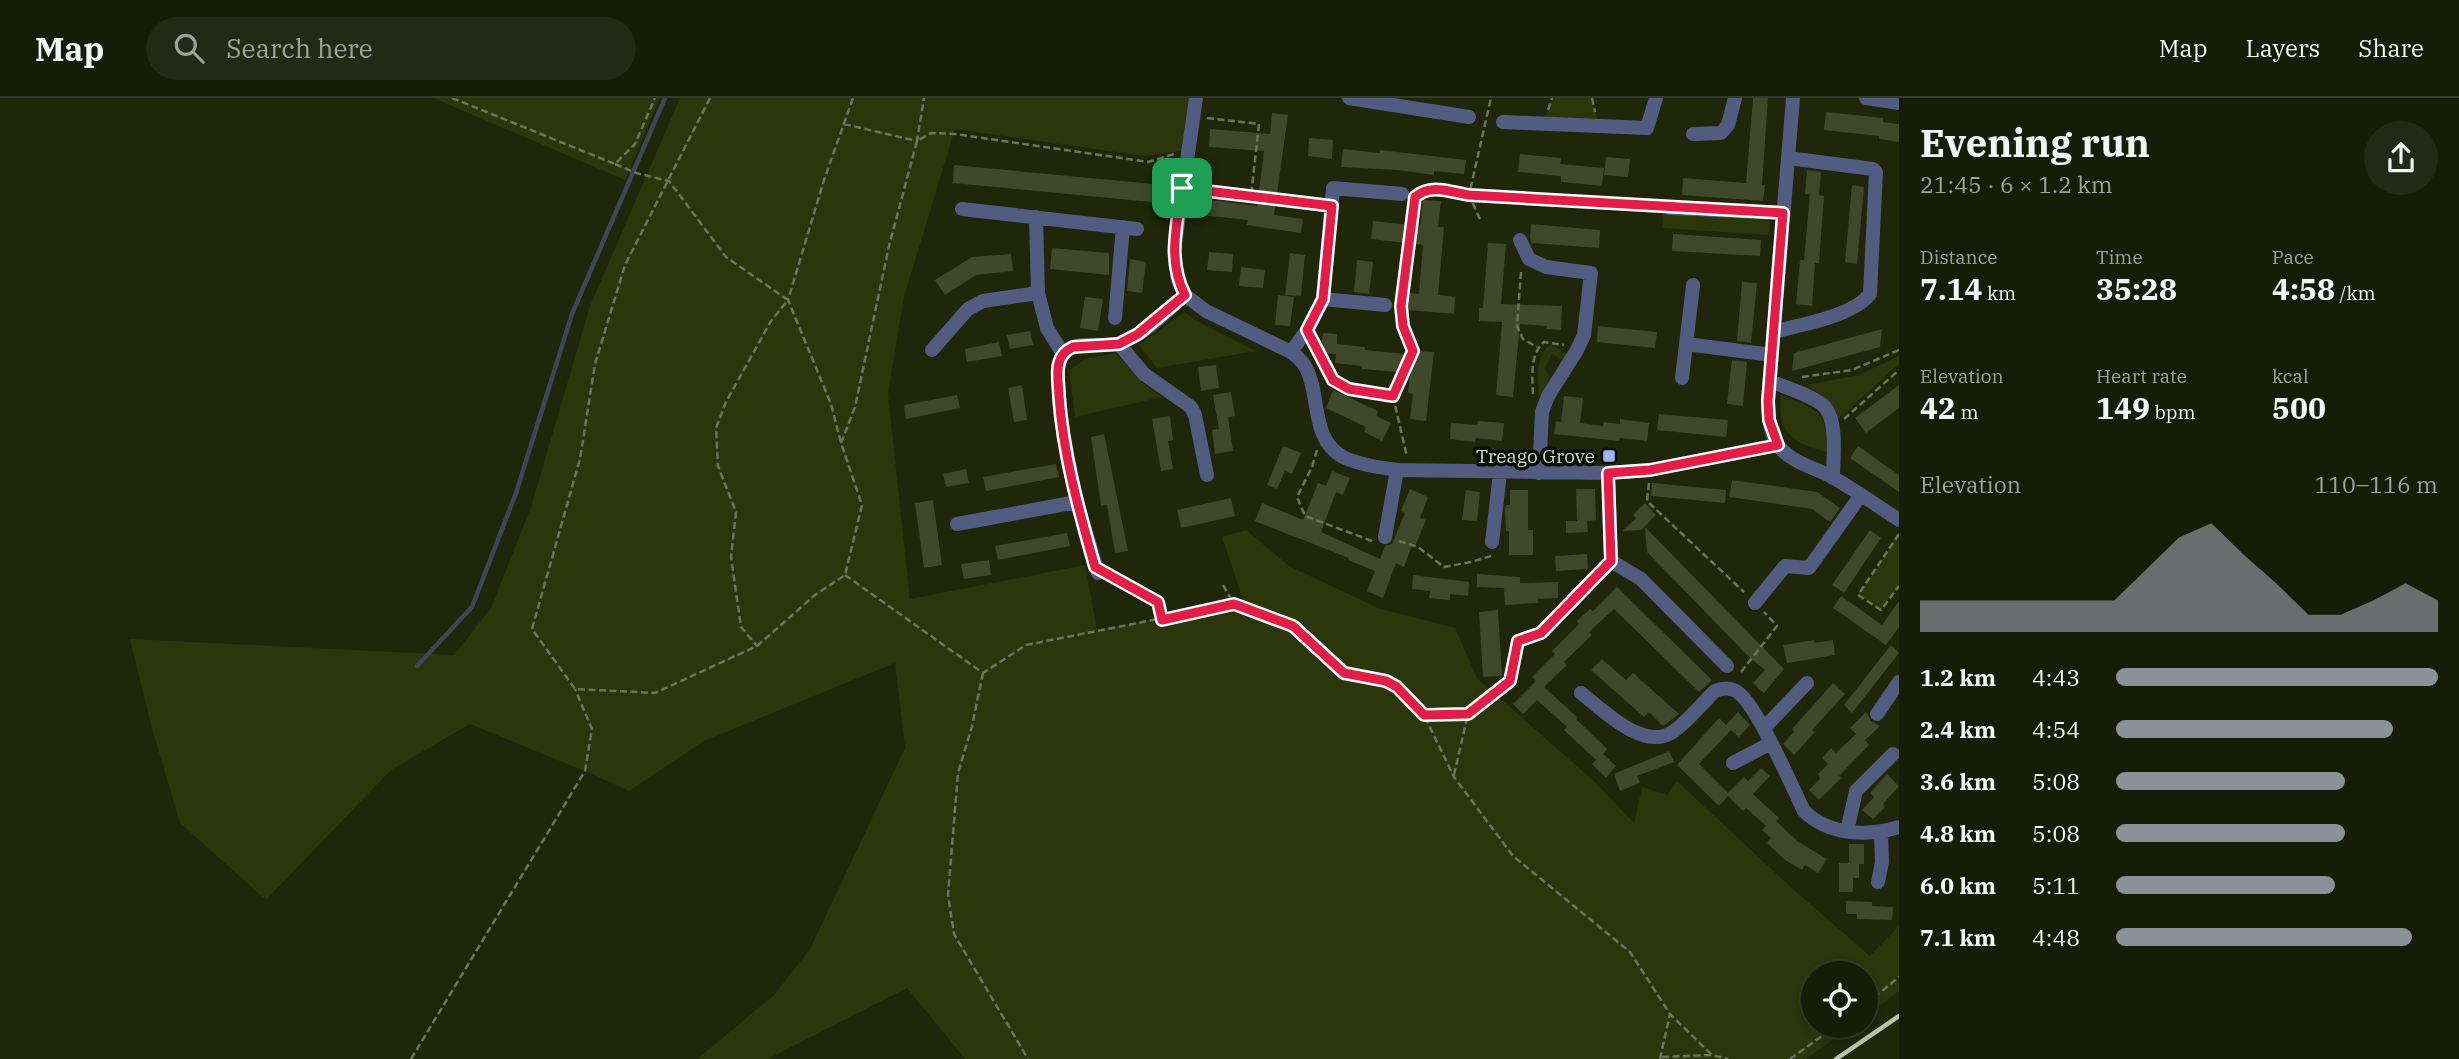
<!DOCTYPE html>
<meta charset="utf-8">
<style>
:root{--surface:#171c07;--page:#242915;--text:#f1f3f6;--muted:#9ea19b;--line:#363a28;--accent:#8c9099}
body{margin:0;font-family:"IBM Plex Serif",serif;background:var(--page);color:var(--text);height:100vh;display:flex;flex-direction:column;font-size:26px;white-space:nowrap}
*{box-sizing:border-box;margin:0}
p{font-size:23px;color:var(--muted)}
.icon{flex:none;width:38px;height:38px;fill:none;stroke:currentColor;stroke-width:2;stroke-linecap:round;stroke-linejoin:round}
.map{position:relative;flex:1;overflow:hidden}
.panel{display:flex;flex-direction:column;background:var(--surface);width:560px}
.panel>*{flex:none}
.buttons{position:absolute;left:1801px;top:863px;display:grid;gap:14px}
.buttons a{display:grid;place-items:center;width:77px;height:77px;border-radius:50%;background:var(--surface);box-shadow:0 4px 10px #0003,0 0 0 2px var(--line);font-size:35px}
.pin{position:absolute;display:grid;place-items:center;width:60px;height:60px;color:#fff;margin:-30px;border-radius:14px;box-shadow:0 4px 10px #0006}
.round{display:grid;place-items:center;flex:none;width:74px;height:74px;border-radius:37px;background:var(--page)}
.headline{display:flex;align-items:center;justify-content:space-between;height:119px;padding:0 21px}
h1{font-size:38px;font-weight:700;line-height:52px}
.figures{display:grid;grid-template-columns:repeat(3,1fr);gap:10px;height:119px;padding:7px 21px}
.figures div{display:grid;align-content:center}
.figures b{font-size:30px;font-weight:700}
.figures small{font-size:19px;font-weight:400}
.figures p{font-size:19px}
.chart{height:196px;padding:14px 21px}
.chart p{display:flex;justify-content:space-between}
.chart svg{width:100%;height:126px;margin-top:7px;fill:var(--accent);opacity:.7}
ul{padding:0 21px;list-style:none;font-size:23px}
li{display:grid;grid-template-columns:112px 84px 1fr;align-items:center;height:52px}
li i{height:18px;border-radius:9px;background:var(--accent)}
header{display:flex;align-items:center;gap:42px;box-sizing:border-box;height:98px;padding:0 35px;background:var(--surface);border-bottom:2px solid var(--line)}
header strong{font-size:33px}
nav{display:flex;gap:38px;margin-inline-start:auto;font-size:24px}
.search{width:490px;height:63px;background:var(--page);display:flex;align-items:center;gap:18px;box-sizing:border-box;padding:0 24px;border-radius:38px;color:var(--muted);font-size:26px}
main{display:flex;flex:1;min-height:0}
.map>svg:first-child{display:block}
.green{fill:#2b360a}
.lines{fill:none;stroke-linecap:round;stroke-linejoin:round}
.stream{stroke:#424458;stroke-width:4.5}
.building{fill:#3f482a}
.path{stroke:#6d745c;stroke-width:2.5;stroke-dasharray:7 3.5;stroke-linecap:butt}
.minor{stroke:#515c80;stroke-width:14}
.rail{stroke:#bbc1ad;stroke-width:4.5}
.route-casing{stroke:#fff;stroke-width:14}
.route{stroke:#e11d48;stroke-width:9}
.poi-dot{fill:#9eb3fd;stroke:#0a0e04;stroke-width:2.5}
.labels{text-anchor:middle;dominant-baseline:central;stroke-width:7;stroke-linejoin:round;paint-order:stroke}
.poi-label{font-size:19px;fill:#d2d8c6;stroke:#0a0e04;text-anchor:end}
</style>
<header>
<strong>Map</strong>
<div class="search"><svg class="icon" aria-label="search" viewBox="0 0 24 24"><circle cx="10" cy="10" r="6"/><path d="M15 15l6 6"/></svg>Search here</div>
<nav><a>Map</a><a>Layers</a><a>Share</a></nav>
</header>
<main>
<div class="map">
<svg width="1899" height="961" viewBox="0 0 1899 961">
<rect width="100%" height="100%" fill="#1f2609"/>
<!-- green -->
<path class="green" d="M433 0H660L625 82Z
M680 0H1196L1188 52 1144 58 955 31 904 199 888 296 910 501 1085 467 1097 532 1244 505 1222 439 1246 432 1289 468 1378 510 1455 530 1477 580 1595 684 1634 725 1642 689 1667 697 1677 683 1794 792 1870 858 1899 828V893L1866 918V875H1813V928H1852L1806 961H965L907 890 768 961H697L774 897 810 851 905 650 895 565 704 643 629 693 594 677 470 626 391 672 266 802 180 725 151 627 130 541 454 557 491 510 531 409 590 208Z
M1552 0H1592L1599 28 1543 25Z
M1663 112 1770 119 1769 137 1662 130Z
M1185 214 1195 222 1256 253 1157 270 1139 247Z
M1551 247 1567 255 1562 262 1552 256 1544 271 1550 279 1540 301C1537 285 1535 255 1551 247Z
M1116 255 1145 287 1162 299 1075 319 1069 273 1085 261Z
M1899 258V266L1836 323 1825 299 1806 287 1859 277Z
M1781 297C1818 312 1826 311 1828 354 1794 346 1776 335 1781 297Z
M1899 436V488L1881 512 1858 497Z"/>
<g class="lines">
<!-- stream -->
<path class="stream" d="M417 568 472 509 516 395 572 216 665 0"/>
</g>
<!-- building -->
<path class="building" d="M1753 0H1768L1762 87H1765L1763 103 1682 97 1683 80 1746 85Z
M1826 14 1883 20V24L1899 26V44L1879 41V38L1824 32Z
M1272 15 1288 17 1274 117 1303 121 1301 135 1247 127 1248 122 1201 117 1203 101 1257 108 1264 53 1209 49 1210 31 1270 36Z
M1309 40 1333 42 1332 61 1308 58Z
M1343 51 1380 55V52L1466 62 1464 76 1434 73V77L1398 72 1341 69Z
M1520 56 1561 60 1560 66 1604 70 1602 88 1561 84V78L1518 74Z
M1606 59 1630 61 1628 79 1604 77Z
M954 67 1164 87 1162 105 953 85Z
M1807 72 1821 74 1819 97 1805 96Z
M1852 87 1864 89 1857 166 1845 164Z
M1810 96 1824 98 1819 165H1815L1812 208 1796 206 1800 162H1804Z
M1423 102 1441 103 1438 129H1444L1438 197 1455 199 1454 216 1407 212 1408 195 1419 196 1423 147 1371 141 1373 123 1420 128Z
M1531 126 1600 132 1599 150 1532 145 1530 140Z
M1673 136 1761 142 1760 158 1672 153Z
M1488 145 1506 146 1501 206 1562 208 1561 232 1546 231 1547 228 1520 226 1513 299 1496 297 1502 224 1479 223V210H1483Z
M1052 150 1109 155V177L1050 171Z
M1209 154 1233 156 1232 174 1207 172Z
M1290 155 1305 157 1301 198 1285 197Z
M1011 156 1013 173 976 177 945 197 935 182 972 159Z
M1130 161 1146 164 1142 195 1127 193Z
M1357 162 1373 164 1369 196 1354 194Z
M1241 169 1265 172 1263 190 1239 188Z
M1742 184 1757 185 1751 245 1737 243Z
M1278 197 1294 199 1290 228 1275 227Z
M1085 199 1103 201 1098 233 1080 230Z
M1598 228 1657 234 1655 250 1597 244Z
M1882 231 1880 249 1792 273 1794 255Z
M1030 233 1033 247 1010 251 1007 237Z
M1323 235 1337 236V246L1365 249V252L1416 257 1417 253 1434 254 1426 323 1410 321 1413 296 1408 295 1410 275 1362 271V268L1335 265 1336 256 1321 255Z
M999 244 1002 258 967 264 965 251Z
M1732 262 1747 264 1743 308 1727 306Z
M1216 267 1219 290 1201 293 1198 269Z
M1022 287 1027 322 1014 324 1008 290Z
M1899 287V310L1866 335 1855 320Z
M1333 292 1378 313 1376 318 1391 325 1382 343 1364 334 1366 329 1326 310Z
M1231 294 1235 318 1228 319 1233 353 1215 356 1212 332 1219 331 1213 297Z
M957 297 960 310 906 321 904 307Z
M1564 298 1583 300 1580 325 1603 328 1604 324 1620 326V321L1649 325 1647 343 1620 340 1619 343 1554 336 1556 323 1561 324Z
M1659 316 1728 322 1726 339 1657 332Z
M1170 318 1173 342 1168 343 1173 371 1161 373 1152 321Z
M1478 323 1504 325 1502 343 1476 340 1475 344 1450 341 1451 325 1477 327Z
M1104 336 1128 453 1115 455 1107 407 1101 408 1091 339Z
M1283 348 1301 355 1292 376 1285 373 1277 391 1267 387Z
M1858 348 1899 377V394L1850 360Z
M1056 366 1059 379 986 393 983 379Z
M966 371 969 385 946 389 943 376Z
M1332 373 1350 380 1343 397 1336 394 1321 434 1380 461 1385 448 1392 446 1394 441 1405 415 1401 413 1410 391 1428 399 1420 420 1426 422 1416 446 1413 445 1404 469 1396 465 1383 500 1367 493 1375 473 1348 462 1349 460 1255 423 1262 405 1303 422 1318 385 1326 388Z
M1732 382 1817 394 1840 410 1830 424 1812 411 1729 399Z
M1652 385 1726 392 1725 405 1651 398Z
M1576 391H1595L1596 422 1587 423 1588 434 1566 435V423H1577Z
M1466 392 1480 394 1477 423 1462 422Z
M1510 392H1528V432H1533V457H1509V433H1506L1505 411 1506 407H1510Z
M1231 400 1235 418 1181 430 1177 412Z
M933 402 942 467 924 470 915 405Z
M1645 405 1656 417 1641 432 1622 433 1636 420 1633 417Z
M1645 429 1784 571 1764 595 1753 585 1765 572 1748 558 1647 454Z
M1870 432 1881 440 1844 495 1832 487Z
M1067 435 1070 448 998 462 995 448Z
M1587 456 1588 471 1556 473 1555 458Z
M989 462 991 477 964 481 961 466Z
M1477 476 1520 479V485L1558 484V500L1538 501V505L1505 507 1504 490 1477 489Z
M1413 477 1469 484 1468 498 1450 496V502L1429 500 1430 493 1412 491Z
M1617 489 1712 582 1699 594 1614 511 1589 534 1592 537 1564 564 1567 567 1544 589 1577 619 1576 621 1607 651 1603 656 1616 668 1606 680 1592 666 1596 662 1564 632 1567 629 1537 602 1523 616 1513 606 1536 583 1532 579 1555 556 1552 553 1579 526 1577 523 1590 511 1593 513Z
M1841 498 1882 527 1899 503V529L1886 547 1833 510Z
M1498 512 1502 578 1483 579 1479 514Z
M1814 542V545L1833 542 1835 557 1787 565 1783 547Z
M1891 547 1899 555 1852 615 1844 607Z
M1602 561 1626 582 1633 575 1679 616 1663 628 1649 614 1644 619 1591 572Z
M1833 585 1845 596 1812 632 1815 634 1794 657 1783 646 1794 634 1792 631Z
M1738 614 1750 627 1739 639 1731 632 1699 666 1728 695 1744 679 1748 683 1761 670 1770 678 1753 696 1779 720 1776 723 1797 743 1827 761 1818 775 1805 767 1802 772 1785 762 1767 745 1771 740 1762 732 1766 728 1746 710 1743 713 1728 698 1719 708 1677 667 1719 620 1726 627Z
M1866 614 1871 623 1880 628 1865 642 1869 647 1839 678 1841 680 1819 702 1809 692 1820 681 1818 676 1828 666 1822 660 1831 650 1836 655 1856 636 1850 630Z
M1669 653 1674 664 1637 678 1640 685 1620 693 1614 676Z
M1887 676 1899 688 1883 706 1885 709 1873 721 1862 712 1874 699 1870 695Z
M1849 746H1864V766H1859V780H1853V794H1839V765H1849Z
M1846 803 1872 804V808L1893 809 1892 822 1857 821V816H1846Z"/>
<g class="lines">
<!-- path -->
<path class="path" d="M452 0 615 66 635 46 655 0
M710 0 625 167 595 266 580 361 532 531 575 591 655 595 757 548 815 497 845 477 862 407 841 345 831 306 788 202 824 82 853 0
M1592 0 1595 14
M1548 12 1552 0
M1207 20 1259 26 1251 98
M844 26 917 43 924 0
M615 66 636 75 669 83 726 159 788 202 771 223 726 304 716 330 718 368 736 414 731 459 741 529 757 548
M1196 91 1318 107
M1415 99C1431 85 1450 94 1469 97L1491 0
M1480 121 1469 97 1656 109
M1521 174 1517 228 1523 241 1537 249
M1314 244 1333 282 1349 291 1393 298 1407 359
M1802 279 1852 272 1899 252
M1533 296C1532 278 1530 256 1544 244L1564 247
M1393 298 1413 253 1403 228 1401 208 1414 105
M1844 321 1899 272
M841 345 855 309 889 148 917 43 931 35 955 36 1148 64 1174 56
M1317 352 1312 369 1297 399 1305 418 1372 443
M1649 385 1647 403 1744 494
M1899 436 1858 497 1881 512 1899 488
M1399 443 1418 449 1444 469 1471 464 1491 458
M845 477 983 575 1026 547 1234 506 1293 528 1344 575 1386 583 1397 589 1424 617 1454 679 1513 758 1630 854 1670 916 1712 957 1728 961
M1110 477 1158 504 1162 522
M1223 487 1234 506
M1741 574 1777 528 1764 514
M983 575 972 628 958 675 948 797 954 836 1028 961
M1424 617 1468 616 1510 583 1516 555
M1454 677 1468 616
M1866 906 1899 879
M1662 959 1711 957
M411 961 585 673 592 631 575 591
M1660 961 1670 916
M1790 961 1836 928"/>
<!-- minor -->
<path class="minor" d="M1196 0 1174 153 1178 182 1185 197 1206 213 1291 254C1297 259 1303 263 1306 270 1321 298 1310 341 1343 359 1360 367 1379 369 1397 372L1608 375 1650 372 1778 347
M1349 0 1469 19
M1793 0 1768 303C1768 317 1770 334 1777 346 1789 364 1816 370 1834 380 1856 393 1878 408 1899 422
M1866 0 1899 5
M1503 24 1647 30 1656 0
M1693 36 1721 35 1728 27 1735 0
M1670 110 1783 115
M962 111 1137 131
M1036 119 1038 195 1047 230 1063 256
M1520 142 1529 161 1546 169 1591 175 1584 237 1577 252 1548 298 1542 314 1539 375
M1323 201 1385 207
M1115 220 1123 129
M1774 234C1801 226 1852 219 1870 196L1876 74 1873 71 1788 60
M1119 246 1144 276 1191 309 1195 317 1207 377
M1686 246 1772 257
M932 252 968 211 983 203 1038 195
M1291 254 1307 232 1323 201 1333 90 1402 96
M1682 280 1693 187
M1770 283C1784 289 1815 298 1825 309 1838 325 1833 360 1833 380
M1077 404 1098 475
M957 426 1077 404C1072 378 1044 267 1067 252 1081 242 1105 251 1120 245 1145 237 1166 213 1185 197
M1385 439 1397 372
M1492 444 1500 375
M1611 463 1641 481 1727 568
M1755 505 1785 468 1809 470 1861 397
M1518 543 1541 535 1611 463 1608 375
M1581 595C1603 612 1642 652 1671 635 1687 625 1701 606 1715 593 1722 590 1729 589 1736 593 1756 604 1792 689 1804 713 1828 737 1868 739 1899 729
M1877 616 1899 584
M1764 630 1807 585
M1733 665 1771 645
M1847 733 1856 693 1893 656
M1878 784 1882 764 1881 735"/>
<!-- rail -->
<path class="rail" d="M1836 961 1899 918"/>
</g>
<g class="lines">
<defs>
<path id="route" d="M1182 90 1332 108 1323 201 1307 232 1333 282 1349 291 1393 298 1413 253 1403 228 1401 208 1415 99C1431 85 1450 94 1469 97L1783 115 1768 303 1769 322 1778 347 1650 372 1608 375 1611 463 1541 535 1518 543 1510 583 1468 616 1424 617 1397 589 1386 583 1344 575 1293 528 1234 506 1162 522 1158 504 1095 469C1079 413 1063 356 1059 298 1059 288 1056 275 1059 265 1061 257 1065 253 1073 249L1119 246 1138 236 1185 197C1167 162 1177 127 1182 90Z"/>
</defs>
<!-- route casing -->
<use href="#route" class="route-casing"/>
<!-- route -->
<use href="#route" class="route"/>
</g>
<!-- markers -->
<rect class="poi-dot" x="1602" y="351" width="14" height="14" rx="3.5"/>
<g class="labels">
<!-- poi labels -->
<g class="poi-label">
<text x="1595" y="358">Treago Grove</text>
</g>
</g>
</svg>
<div class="buttons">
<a><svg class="icon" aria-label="locate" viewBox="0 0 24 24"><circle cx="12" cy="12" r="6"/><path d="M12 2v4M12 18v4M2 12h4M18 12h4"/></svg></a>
</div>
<div class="pin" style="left:1182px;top:90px;background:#1e9e55"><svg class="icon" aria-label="arrive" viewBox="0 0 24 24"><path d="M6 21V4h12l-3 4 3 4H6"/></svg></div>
</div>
<section class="panel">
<div class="headline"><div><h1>Evening run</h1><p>21:45 · 6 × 1.2 km</p></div><a class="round"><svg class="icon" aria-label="share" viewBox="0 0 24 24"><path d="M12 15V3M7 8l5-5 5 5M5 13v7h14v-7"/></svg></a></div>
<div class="figures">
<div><p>Distance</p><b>7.14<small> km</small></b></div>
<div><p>Time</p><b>35:28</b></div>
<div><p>Pace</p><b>4:58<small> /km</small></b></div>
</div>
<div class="figures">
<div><p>Elevation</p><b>42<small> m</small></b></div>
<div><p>Heart rate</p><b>149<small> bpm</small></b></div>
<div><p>kcal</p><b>500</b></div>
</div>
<div class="chart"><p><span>Elevation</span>110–116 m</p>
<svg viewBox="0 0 160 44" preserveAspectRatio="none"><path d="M0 44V33L10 33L20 33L30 33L40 33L50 33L60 33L70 22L80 11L90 6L100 17L110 27L120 38L130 38L140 33L150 27L160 33V44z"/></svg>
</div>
<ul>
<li><b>1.2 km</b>4:43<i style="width:100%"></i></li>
<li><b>2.4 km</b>4:54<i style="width:86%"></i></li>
<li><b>3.6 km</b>5:08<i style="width:71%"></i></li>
<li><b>4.8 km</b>5:08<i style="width:71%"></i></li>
<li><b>6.0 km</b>5:11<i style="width:68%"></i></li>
<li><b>7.1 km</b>4:48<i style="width:92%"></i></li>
</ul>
</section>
</main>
